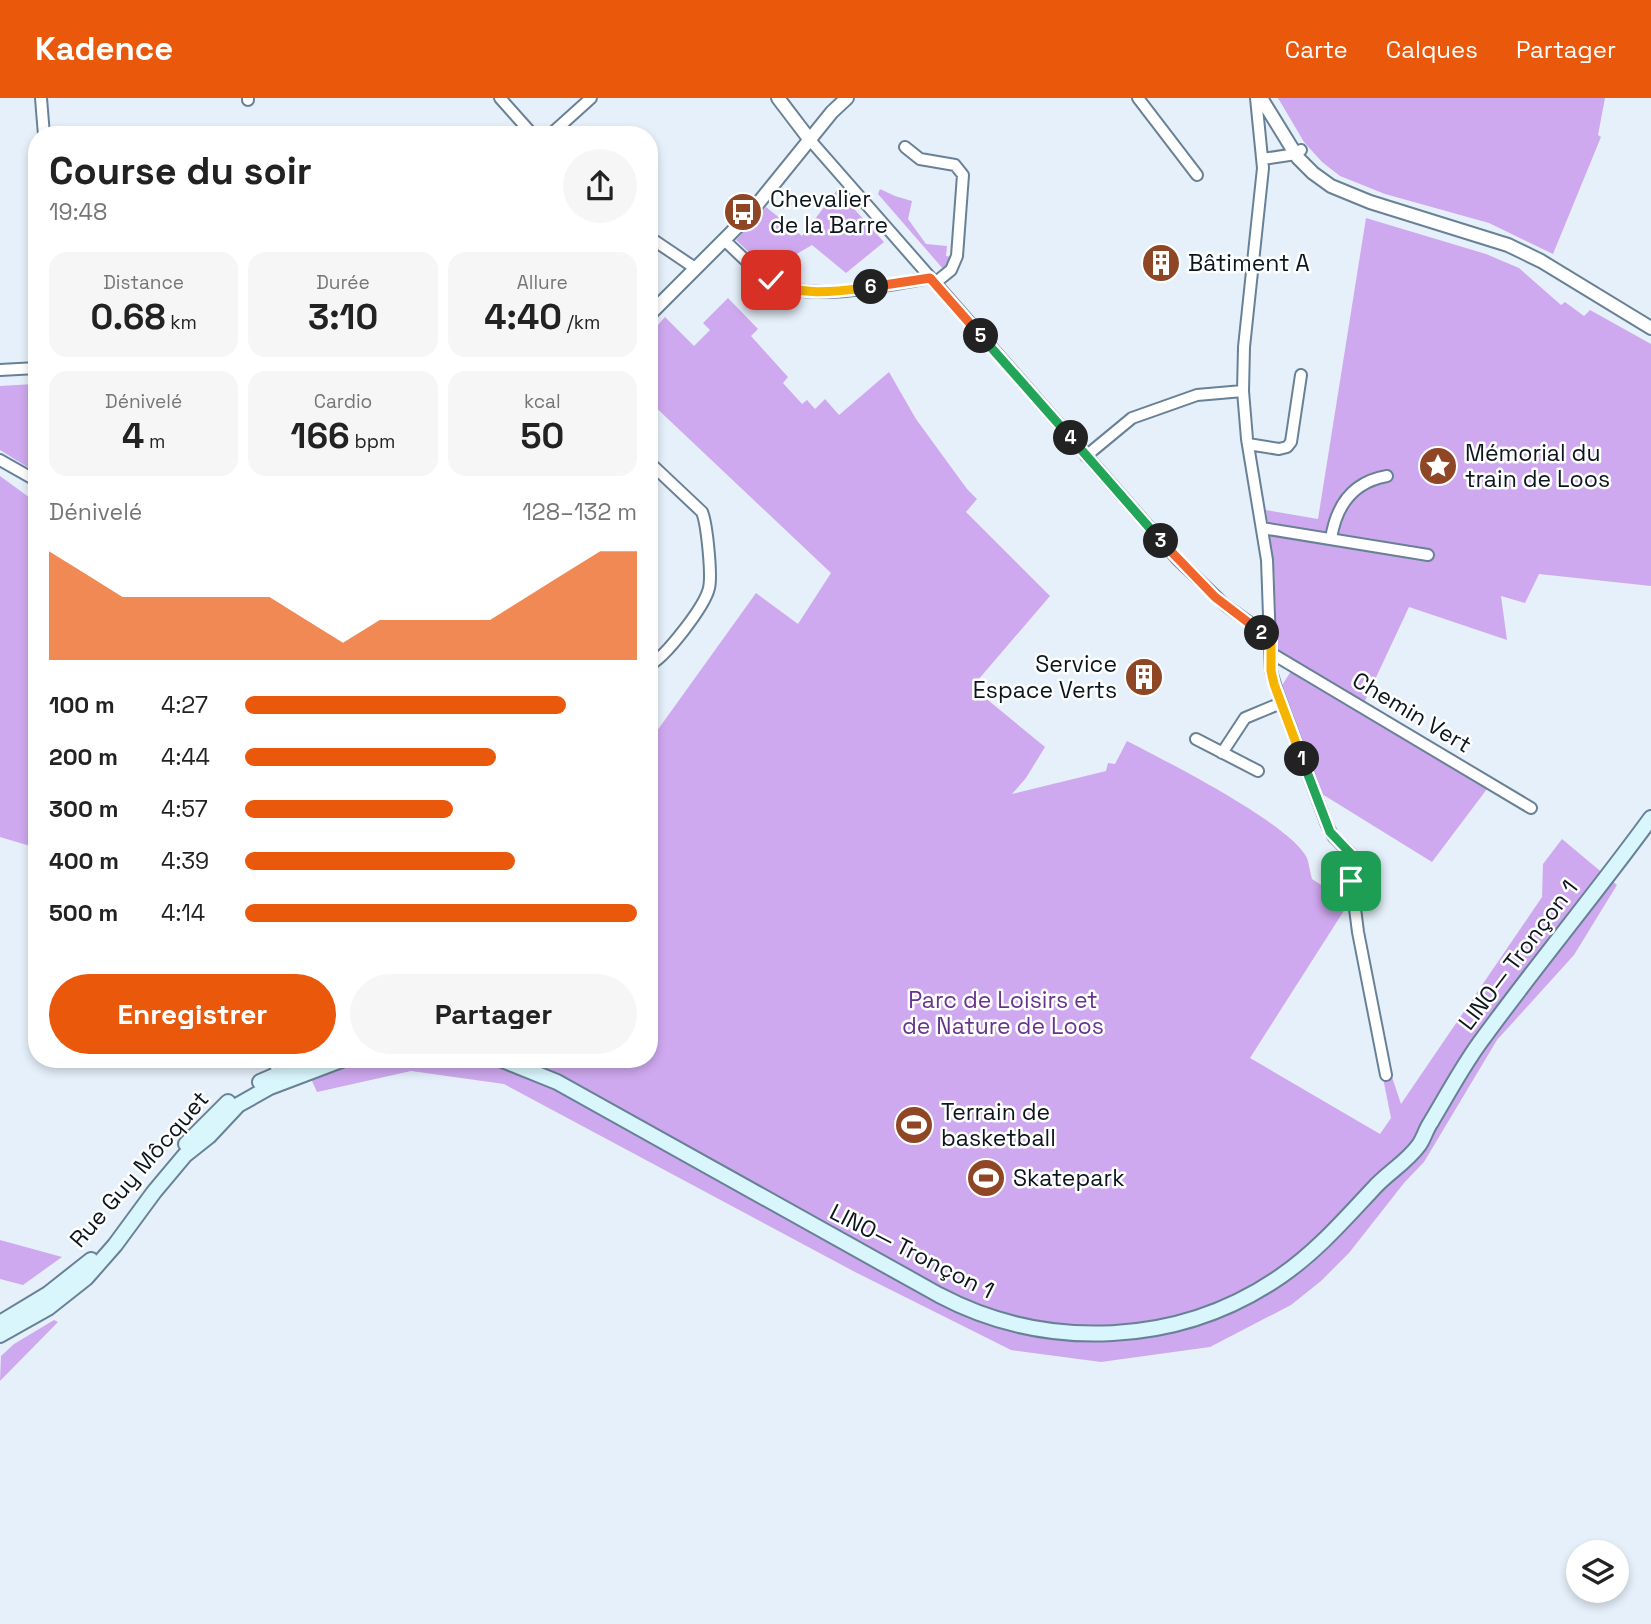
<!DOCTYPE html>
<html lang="fr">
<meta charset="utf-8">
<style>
:root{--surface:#fff;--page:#f6f6f6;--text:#222;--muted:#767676;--accent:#ea580c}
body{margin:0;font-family:"Space Grotesk",sans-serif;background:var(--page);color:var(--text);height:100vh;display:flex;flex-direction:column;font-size:26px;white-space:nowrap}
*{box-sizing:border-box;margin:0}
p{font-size:23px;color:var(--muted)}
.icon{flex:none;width:38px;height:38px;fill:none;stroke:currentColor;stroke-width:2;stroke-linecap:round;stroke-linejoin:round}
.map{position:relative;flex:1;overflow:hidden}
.side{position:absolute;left:28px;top:28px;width:630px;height:942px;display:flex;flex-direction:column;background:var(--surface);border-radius:28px;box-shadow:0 4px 10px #0003}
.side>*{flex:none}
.fabs{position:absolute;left:1566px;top:1442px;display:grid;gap:14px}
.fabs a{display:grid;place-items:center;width:63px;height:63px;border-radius:50%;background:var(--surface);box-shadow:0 4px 10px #0003;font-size:35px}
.pin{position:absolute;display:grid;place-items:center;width:60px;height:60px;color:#fff;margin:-30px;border-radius:14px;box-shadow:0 4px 10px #0006}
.km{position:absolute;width:35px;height:35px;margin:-18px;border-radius:50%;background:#222;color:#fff;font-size:19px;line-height:35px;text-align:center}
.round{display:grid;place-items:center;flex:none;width:74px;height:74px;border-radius:37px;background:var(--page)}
.summary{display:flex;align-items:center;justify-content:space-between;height:119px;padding:0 21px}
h1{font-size:38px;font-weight:600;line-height:52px}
.stats{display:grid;grid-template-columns:repeat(3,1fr);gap:10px;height:119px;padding:7px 21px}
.stats div{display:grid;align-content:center;border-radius:18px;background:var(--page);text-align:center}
.stats b{font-size:35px;font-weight:600}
.stats small{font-size:19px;font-weight:400}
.stats p{font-size:19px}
.chart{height:196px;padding:14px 21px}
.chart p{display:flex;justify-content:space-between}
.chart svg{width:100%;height:126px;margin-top:7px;fill:var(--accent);opacity:.7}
.action{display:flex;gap:14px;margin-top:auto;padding:14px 21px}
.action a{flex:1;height:80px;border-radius:42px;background:var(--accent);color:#fff;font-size:28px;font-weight:600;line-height:80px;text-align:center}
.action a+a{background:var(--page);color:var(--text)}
ul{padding:0 21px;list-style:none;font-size:23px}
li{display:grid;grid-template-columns:112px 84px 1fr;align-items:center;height:52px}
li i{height:18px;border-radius:9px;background:var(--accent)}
header{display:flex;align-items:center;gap:42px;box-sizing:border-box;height:98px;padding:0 35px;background:var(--accent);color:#fff}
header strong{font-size:33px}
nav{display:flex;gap:38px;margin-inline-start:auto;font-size:24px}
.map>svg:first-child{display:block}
.green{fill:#cfa9ef}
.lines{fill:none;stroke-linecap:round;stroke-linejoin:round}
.minor-casing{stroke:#688196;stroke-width:14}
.tertiary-casing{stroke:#688196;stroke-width:16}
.secondary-casing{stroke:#688196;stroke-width:18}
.minor{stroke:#fff;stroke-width:10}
.tertiary{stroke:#fff;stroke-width:12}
.secondary{stroke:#daf6fd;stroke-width:14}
.split-1-casing{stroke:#fff;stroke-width:14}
.split-2-casing{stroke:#fff;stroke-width:14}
.split-3-casing{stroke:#fff;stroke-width:14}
.split-4-casing{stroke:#fff;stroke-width:14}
.split-5-casing{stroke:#fff;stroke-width:14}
.split-6-casing{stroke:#fff;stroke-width:14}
.split-7-casing{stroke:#fff;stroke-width:14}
.split-1{stroke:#22a559;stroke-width:9}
.split-2{stroke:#f5b400;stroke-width:9}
.split-3{stroke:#f0652b;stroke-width:9}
.split-4{stroke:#22a559;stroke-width:9}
.split-5{stroke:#22a559;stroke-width:9}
.split-6{stroke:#f0652b;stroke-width:9}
.split-7{stroke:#f5b400;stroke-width:9}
.labels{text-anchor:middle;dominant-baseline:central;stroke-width:5;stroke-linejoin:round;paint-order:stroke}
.poi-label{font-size:23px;fill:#0b151d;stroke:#fff;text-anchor:start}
.street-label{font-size:23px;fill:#0b151d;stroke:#fff}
.park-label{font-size:23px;fill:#67338c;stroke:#fff}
</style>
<header>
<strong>Kadence</strong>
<nav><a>Carte</a><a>Calques</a><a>Partager</a></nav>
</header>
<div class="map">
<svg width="1651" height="1526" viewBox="0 0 1651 1526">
<rect width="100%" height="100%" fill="#e6f0fa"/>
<!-- green -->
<path class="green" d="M1278 0H1605L1598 37 1601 39 1553 156 1489 125 1385 96 1340 78 1322 64 1304 44Z
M880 91 895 98 912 103 908 121 926 146 947 148 946 158 952 159 950 167 944 172 878 96Z
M837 92 884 144 846 175 812 147 788 161 779 153 765 169 736 142 766 109 802 138Z
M1366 120 1486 156 1519 170 1561 207 1565 204 1584 218 1590 212 1651 246V488L1539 476 1525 505 1501 498 1507 542 1409 509 1364 605 1277 551 1274 472 1266 412 1318 421Z
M728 200 758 231 751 238 788 279 783 285 802 306 807 302 815 311 825 301 839 317 889 274 916 321 967 391 977 401 966 414 1050 498 972 589 1045 649 1026 680 1012 696 1106 673 1108 665 1115 666 1127 643C1164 662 1291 726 1307 760 1309 766 1310 774 1312 781L1329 792 1342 795 1345 811 1250 960 1380 1036 1391 1020 1383 980 1391 976 1401 1006 1542 799 1543 766 1562 741 1617 787 1574 857 1497 942 1424 1064 1404 1085 1349 1155 1321 1183 1291 1207 1210 1249 1101 1264 1011 1252 855 1174 504 986 411 973 317 994 302 961H649V644L756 495 798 526 831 475 649 303V237L665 219 694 248 710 232 703 225Z
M34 286 37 375 0 352V288Z
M0 378 37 405V750L0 739Z
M1293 570 1487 691 1432 764 1322 696 1281 589Z
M0 1142 62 1159 23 1187 0 1181Z
M54 1222 58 1224 0 1283 1 1258 14 1246Z"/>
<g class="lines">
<defs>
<path id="minor" d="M41 0 44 37
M248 0V2
M500 0 533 37
M1138 0 1197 77
M1256 0 1263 70 1244 249 1243 293 1247 341 1267 462 1271 573 1277 593 1327 727 1333 738 1351 756 1352 787 1358 834 1386 977
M550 37 591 0
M810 42 1178 462 1225 507 1271 540
M905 49 920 61 955 67 963 77 957 158 951 172 935 185
M1263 61 1296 56 1301 52
M649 139 695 170
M724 142C741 157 759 178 779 187 817 204 890 186 930 180
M0 272 37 270
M1248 346 1279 351 1287 349 1291 344 1301 277
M1086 358 1132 320 1197 297 1243 293
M0 362 37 383
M649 364 702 414C707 426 712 477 709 490 705 508 665 560 649 567
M1262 430 1428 457
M1331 441C1336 408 1352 384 1387 378
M1271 555 1531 710
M1196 641 1258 673
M1222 655 1245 620 1281 605"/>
<path id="tertiary" d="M778 0 810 42
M1261 0 1298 60 1313 75 1331 88 1370 104 1508 147 1541 163 1651 230
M649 217 747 119 832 14 847 0
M273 961 284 982
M284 961 293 979"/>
<path id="secondary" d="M500 961 557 984 939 1197C1047 1254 1180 1248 1281 1178 1316 1154 1344 1122 1373 1091 1387 1075 1406 1065 1419 1047 1424 1040 1426 1031 1431 1024 1448 996 1464 965 1484 939 1538 865 1597 794 1651 720
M260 984 313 961
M186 1046 228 1004
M0 1225 48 1196 91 1162
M0 1237 48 1210 86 1180 115 1147 154 1094 185 1057 209 1038 238 1007 270 989 344 961"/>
</defs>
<!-- minor casing -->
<use href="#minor" class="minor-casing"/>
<!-- tertiary casing -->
<use href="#tertiary" class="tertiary-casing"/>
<!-- secondary casing -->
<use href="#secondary" class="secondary-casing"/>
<!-- minor -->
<use href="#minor" class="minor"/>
<!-- tertiary -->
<use href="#tertiary" class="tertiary"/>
<!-- secondary -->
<use href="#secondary" class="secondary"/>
</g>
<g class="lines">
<defs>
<path id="split-1" d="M1302 661 1330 734 1351 756V783"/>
<path id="split-2" d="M1262 535 1271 540V573L1274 586 1302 661"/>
<path id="split-3" d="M1161 443 1215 499 1262 535"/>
<path id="split-4" d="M1071 340 1161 443"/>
<path id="split-5" d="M981 238 1071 340"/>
<path id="split-6" d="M871 189 930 180 981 238"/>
<path id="split-7" d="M771 182C799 200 840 193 871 189"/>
</defs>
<!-- split-1 casing -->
<use href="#split-1" class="split-1-casing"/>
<!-- split-2 casing -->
<use href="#split-2" class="split-2-casing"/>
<!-- split-3 casing -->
<use href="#split-3" class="split-3-casing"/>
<!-- split-4 casing -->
<use href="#split-4" class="split-4-casing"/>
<!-- split-5 casing -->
<use href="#split-5" class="split-5-casing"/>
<!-- split-6 casing -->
<use href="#split-6" class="split-6-casing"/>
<!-- split-7 casing -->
<use href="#split-7" class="split-7-casing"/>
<!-- split-1 -->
<use href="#split-1" class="split-1"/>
<!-- split-2 -->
<use href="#split-2" class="split-2"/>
<!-- split-3 -->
<use href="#split-3" class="split-3"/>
<!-- split-4 -->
<use href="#split-4" class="split-4"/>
<!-- split-5 -->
<use href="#split-5" class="split-5"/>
<!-- split-6 -->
<use href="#split-6" class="split-6"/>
<!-- split-7 -->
<use href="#split-7" class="split-7"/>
</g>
<!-- icons -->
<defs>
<symbol id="bus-disc" viewBox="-11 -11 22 22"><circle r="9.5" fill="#8e4625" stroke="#fff"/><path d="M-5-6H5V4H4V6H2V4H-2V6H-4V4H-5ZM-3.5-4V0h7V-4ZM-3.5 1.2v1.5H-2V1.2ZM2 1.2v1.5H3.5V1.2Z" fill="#fff"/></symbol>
<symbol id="building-disc" viewBox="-11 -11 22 22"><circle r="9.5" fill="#8e4625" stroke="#fff"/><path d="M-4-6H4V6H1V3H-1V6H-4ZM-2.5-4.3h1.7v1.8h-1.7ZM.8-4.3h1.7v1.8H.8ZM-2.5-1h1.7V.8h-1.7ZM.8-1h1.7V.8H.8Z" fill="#fff"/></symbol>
<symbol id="sight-disc" viewBox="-11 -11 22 22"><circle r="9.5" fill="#8e4625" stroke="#fff"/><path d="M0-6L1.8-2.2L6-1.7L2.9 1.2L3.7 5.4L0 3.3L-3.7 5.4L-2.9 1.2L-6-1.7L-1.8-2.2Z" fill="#fff"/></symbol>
<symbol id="stadium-disc" viewBox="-11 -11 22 22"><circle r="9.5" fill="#8e4625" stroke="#fff"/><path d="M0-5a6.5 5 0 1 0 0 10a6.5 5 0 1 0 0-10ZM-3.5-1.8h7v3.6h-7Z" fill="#fff"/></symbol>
</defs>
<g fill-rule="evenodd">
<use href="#bus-disc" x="721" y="92" width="44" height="44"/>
<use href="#building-disc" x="1139" y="143" width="44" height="44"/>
<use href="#sight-disc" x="1416" y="346" width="44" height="44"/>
<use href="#building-disc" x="1122" y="557" width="44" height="44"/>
<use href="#stadium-disc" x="892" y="1005" width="44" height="44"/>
<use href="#stadium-disc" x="964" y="1058" width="44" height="44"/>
</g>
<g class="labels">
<!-- poi labels -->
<g class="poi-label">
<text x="770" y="101">Chevalier<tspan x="770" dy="26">de la Barre</tspan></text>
<text x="1188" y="165">Bâtiment A</text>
<text x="1465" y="355">Mémorial du<tspan x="1465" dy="26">train de Loos</tspan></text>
<text x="1117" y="566" text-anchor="end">Service<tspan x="1117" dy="26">Espace Verts</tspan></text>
<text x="941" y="1014">Terrain de<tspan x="941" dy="26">basketball</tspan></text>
<text x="1013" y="1080">Skatepark</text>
</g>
<!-- street labels -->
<g class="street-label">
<text transform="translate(1412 614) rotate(31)">Chemin Vert</text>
<text transform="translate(1518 857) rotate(-53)">LINO— Tronçon 1</text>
<text transform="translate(139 1071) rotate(-49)">Rue Guy Môcquet</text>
<text transform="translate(912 1153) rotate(27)">LINO— Tronçon 1</text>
</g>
<!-- park labels -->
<g class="park-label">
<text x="1003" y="902">Parc de Loisirs et<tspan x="1003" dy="26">de Nature de Loos</tspan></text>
</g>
</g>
</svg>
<div class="fabs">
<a><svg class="icon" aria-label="layers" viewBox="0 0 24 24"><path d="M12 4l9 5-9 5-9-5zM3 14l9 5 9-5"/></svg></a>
</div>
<div class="pin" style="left:1351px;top:783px;background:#1e9e55"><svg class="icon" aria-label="arrive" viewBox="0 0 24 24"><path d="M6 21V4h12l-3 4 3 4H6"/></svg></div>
<div class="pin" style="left:771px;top:182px;background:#d93025"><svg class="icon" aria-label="check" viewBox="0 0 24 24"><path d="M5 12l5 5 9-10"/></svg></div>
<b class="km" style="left:1302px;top:661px">1</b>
<b class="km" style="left:1262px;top:535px">2</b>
<b class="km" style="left:1161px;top:443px">3</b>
<b class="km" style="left:1071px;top:340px">4</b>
<b class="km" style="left:981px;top:238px">5</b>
<b class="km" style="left:871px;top:189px">6</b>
<section class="side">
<div class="summary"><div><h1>Course du soir</h1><p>19:48</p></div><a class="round"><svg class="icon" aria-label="share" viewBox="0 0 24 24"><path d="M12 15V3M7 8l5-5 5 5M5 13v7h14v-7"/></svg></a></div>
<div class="stats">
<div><p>Distance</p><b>0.68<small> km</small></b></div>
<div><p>Durée</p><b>3:10</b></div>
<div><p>Allure</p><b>4:40<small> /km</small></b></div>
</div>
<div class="stats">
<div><p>Dénivelé</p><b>4<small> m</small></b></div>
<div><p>Cardio</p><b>166<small> bpm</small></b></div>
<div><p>kcal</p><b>50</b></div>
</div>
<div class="chart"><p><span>Dénivelé</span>128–132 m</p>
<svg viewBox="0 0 160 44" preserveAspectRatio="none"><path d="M0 44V6L10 14L20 22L30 22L40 22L50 22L60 22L70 30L80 38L90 30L100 30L110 30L120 30L130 22L140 14L150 6L160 6V44z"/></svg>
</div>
<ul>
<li><b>100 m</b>4:27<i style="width:82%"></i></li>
<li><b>200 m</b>4:44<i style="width:64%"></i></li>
<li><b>300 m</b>4:57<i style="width:53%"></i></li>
<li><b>400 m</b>4:39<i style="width:69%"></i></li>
<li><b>500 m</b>4:14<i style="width:100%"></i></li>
</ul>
<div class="action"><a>Enregistrer</a><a>Partager</a></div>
</section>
</div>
